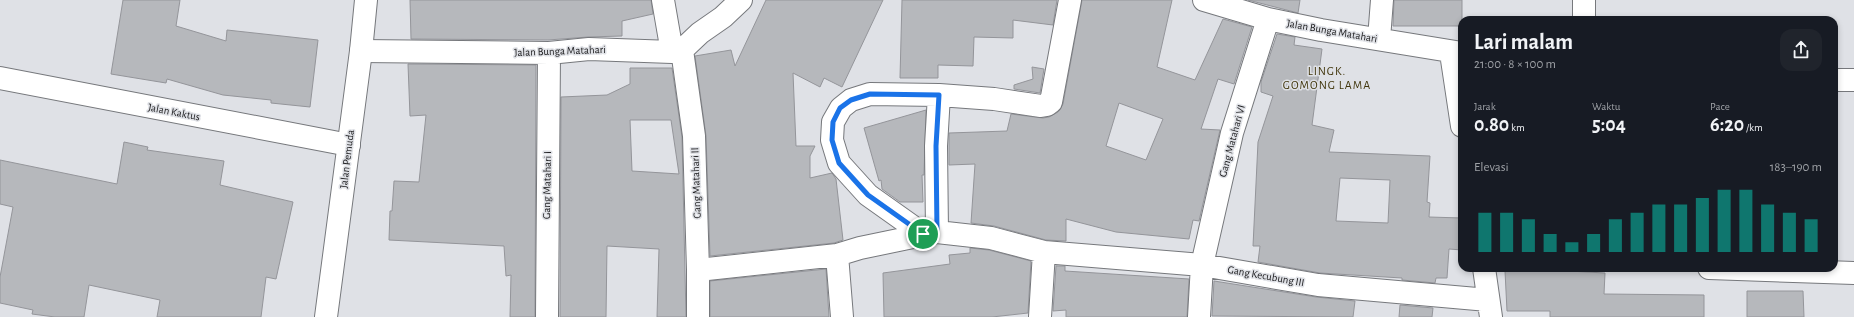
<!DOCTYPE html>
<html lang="id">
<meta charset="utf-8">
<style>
:root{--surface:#171b24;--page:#20242c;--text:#f1f3f6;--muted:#9ea1a6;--accent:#0f766e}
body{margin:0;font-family:"Alegreya Sans",sans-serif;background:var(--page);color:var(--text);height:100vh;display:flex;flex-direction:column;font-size:15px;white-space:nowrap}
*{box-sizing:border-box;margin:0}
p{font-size:13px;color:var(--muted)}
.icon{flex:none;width:22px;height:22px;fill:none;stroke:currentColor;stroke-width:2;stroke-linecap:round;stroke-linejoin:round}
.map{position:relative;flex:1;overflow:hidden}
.side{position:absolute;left:1458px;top:16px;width:380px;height:256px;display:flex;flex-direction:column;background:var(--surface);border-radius:12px;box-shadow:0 2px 6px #0003}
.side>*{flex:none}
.pin{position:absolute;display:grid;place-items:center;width:34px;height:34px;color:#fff;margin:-17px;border:2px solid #fff;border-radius:50%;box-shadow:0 1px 4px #0007}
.round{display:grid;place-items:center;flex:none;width:42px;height:42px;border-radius:12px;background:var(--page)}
.headline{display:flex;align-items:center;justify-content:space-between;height:68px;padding:0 16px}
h1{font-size:22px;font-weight:700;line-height:30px}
.metrics{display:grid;grid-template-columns:repeat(3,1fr);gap:6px;height:68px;padding:4px 16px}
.metrics div{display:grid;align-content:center}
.metrics b{font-size:20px;font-weight:700}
.metrics small{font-size:11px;font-weight:400}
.metrics p{font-size:11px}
.chart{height:112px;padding:8px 16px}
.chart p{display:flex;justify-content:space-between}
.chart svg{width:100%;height:72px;margin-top:4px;stroke:var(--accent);stroke-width:6}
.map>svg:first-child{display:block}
.building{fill:#b6b8bc;stroke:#94959a;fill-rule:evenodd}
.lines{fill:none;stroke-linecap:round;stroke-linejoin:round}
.minor-casing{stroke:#76787c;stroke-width:24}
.tertiary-casing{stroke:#76787c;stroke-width:24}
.minor{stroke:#fff;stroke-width:22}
.tertiary{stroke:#fff;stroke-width:22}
.route-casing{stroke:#fff;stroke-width:8}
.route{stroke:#1a73e8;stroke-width:5}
.labels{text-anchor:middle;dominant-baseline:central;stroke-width:3;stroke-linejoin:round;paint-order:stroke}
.street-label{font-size:11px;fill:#222224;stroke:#dfe1e6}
.neighbourhood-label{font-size:12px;letter-spacing:1px;fill:#40350b;stroke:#dfe1e6}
</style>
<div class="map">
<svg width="1854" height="317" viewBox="0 0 1854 317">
<rect width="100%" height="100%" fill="#dfe1e6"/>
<!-- building -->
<path class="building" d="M123 0H180L176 26 226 41 227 30 318 40 310 107 271 103V100L223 95 167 79 166 83 111 74Z
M410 0H651L653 14 622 21V36L588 37 548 40 411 39Z
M766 0H883L842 87 824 78 820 87 793 73 796 146H815L810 156V178L832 173 836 179 843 240 834 243 710 256 706 136 695 56 731 50 735 66Z
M902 0H1057L1053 25 1013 20V38L974 37 973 66 938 65V78H900Z
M1082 0H1172L1157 67 1195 80 1223 19 1252 27 1234 84 1218 79 1201 129 1220 130 1199 221 1193 220 1189 239 1116 232 1066 219V241L1046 240 994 226 971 223 975 164 949 165V133L1007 131 1011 114 1043 118 1049 117 1058 112 1063 104ZM1119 103 1163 119 1146 160 1106 146Z
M1248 0H1300L1298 13Z
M1394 0H1462V26H1393Z
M1277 34 1295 37 1294 45 1322 49 1312 125 1334 130 1329 152 1430 156 1427 202 1430 203 1429 217 1462 218V250L1449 249 1447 278H1436L1435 283 1402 280V278L1320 273 1258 262 1260 246H1253L1258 142 1273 96 1261 92V82ZM1340 178 1390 180 1388 223 1336 221Z
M408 64 536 65 535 317H510L511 275 506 276 504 246 389 240 390 211H392L394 181 419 182 426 115 410 116Z
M1032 67 1044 69 1040 93 1014 89V85L1033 79Z
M630 68H672L682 137 686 317H657L659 249 607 246 606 317H560L561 97 607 95 630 84ZM630 120H671L679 174 632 171Z
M926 110 924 175H922L923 202H900L882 189 881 180 879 181 864 128Z
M124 142 148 147 147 150 224 161 220 185 293 202 276 279 266 277 261 317H157L160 300 89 285 84 317H55L32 314 33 310 0 303V277L13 207 0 204V160L117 184Z
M970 248 989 250 1031 261 1028 313 992 317H884L883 273 950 264 949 255 970 253Z
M1056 266H1065V271L1189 279 1187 317H1066V310L1053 311Z
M826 269 829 317H710V281Z
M1532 269 1605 273 1604 294 1704 295V317H1550V311H1507L1505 271Z
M1214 281 1316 297 1355 301 1353 317 1212 316Z
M1747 291H1803L1804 317H1747Z
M1400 305 1433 308 1432 317H1399Z"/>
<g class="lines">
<defs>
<path id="minor" d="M663 0 672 52
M1204 0 1268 19 1321 30 1462 53
M1584 20V0
M1379 39 1382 0
M682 50 694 136 698 270V317
M361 51 549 53 589 49 672 52 682 50 700 33 723 17 741 0
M1451 53 1462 126
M0 78 349 145
M1834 80H1854
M937 232 936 146 939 95 994 99 1041 106 1047 105 1051 102 1070 0
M923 234 868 195 839 163 832 140 833 122 841 108 851 100 870 94 939 95
M837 255 842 317
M1484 268 1491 317
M1709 268 1854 273
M698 270 837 255 860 248 937 232 991 238 1044 252 1202 265 1318 285 1488 300
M547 317 549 53
M1040 317 1044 252
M1199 317 1202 265 1232 133 1268 19"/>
<path id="tertiary" d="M326 317 361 51 366 0"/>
</defs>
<!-- minor casing -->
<use href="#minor" class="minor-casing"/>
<!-- tertiary casing -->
<use href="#tertiary" class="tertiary-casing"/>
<!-- minor -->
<use href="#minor" class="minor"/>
<!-- tertiary -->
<use href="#tertiary" class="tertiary"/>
</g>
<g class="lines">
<defs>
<path id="route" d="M870 94 939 95 936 146 937 232 923 234 868 195 839 163 832 140 833 122 840 108 851 100Z"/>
</defs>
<!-- route casing -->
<use href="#route" class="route-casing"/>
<!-- route -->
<use href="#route" class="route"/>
</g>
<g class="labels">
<!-- street labels -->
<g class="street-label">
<text transform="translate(1332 31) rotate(10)">Jalan Bunga Matahari</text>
<text transform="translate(560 51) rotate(-2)">Jalan Bunga Matahari</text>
<text transform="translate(174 112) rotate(11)">Jalan Kaktus</text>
<text transform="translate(1232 141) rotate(-75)">Gang Matahari VI</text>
<text transform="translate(347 159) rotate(-83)">Jalan Pemuda</text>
<text transform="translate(696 183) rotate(-92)">Gang Matahari II</text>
<text transform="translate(547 185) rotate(-89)">Gang Matahari I</text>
<text transform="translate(1266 276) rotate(10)">Gang Kecubung III</text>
</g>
<!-- neighbourhood labels -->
<g class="neighbourhood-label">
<text x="1327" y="71">LINGK.<tspan x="1327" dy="14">GOMONG LAMA</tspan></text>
</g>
</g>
</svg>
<div class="pin" style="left:923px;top:234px;background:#1e9e55"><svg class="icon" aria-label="arrive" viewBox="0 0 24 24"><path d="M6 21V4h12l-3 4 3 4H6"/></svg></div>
<section class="side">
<div class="headline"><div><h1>Lari malam</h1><p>21:00 · 8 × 100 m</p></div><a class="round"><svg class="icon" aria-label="share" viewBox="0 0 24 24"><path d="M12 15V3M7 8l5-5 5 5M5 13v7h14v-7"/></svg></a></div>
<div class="metrics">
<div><p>Jarak</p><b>0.80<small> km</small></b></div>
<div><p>Waktu</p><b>5:04</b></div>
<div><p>Pace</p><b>6:20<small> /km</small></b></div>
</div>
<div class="chart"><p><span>Elevasi</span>183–190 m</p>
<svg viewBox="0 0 160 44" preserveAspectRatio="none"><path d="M5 44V20M15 44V20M25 44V24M35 44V33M45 44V38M55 44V33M65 44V24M75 44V20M85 44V15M95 44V15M105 44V11M115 44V6M125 44V6M135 44V15M145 44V20M155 44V24"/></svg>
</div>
</section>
</div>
